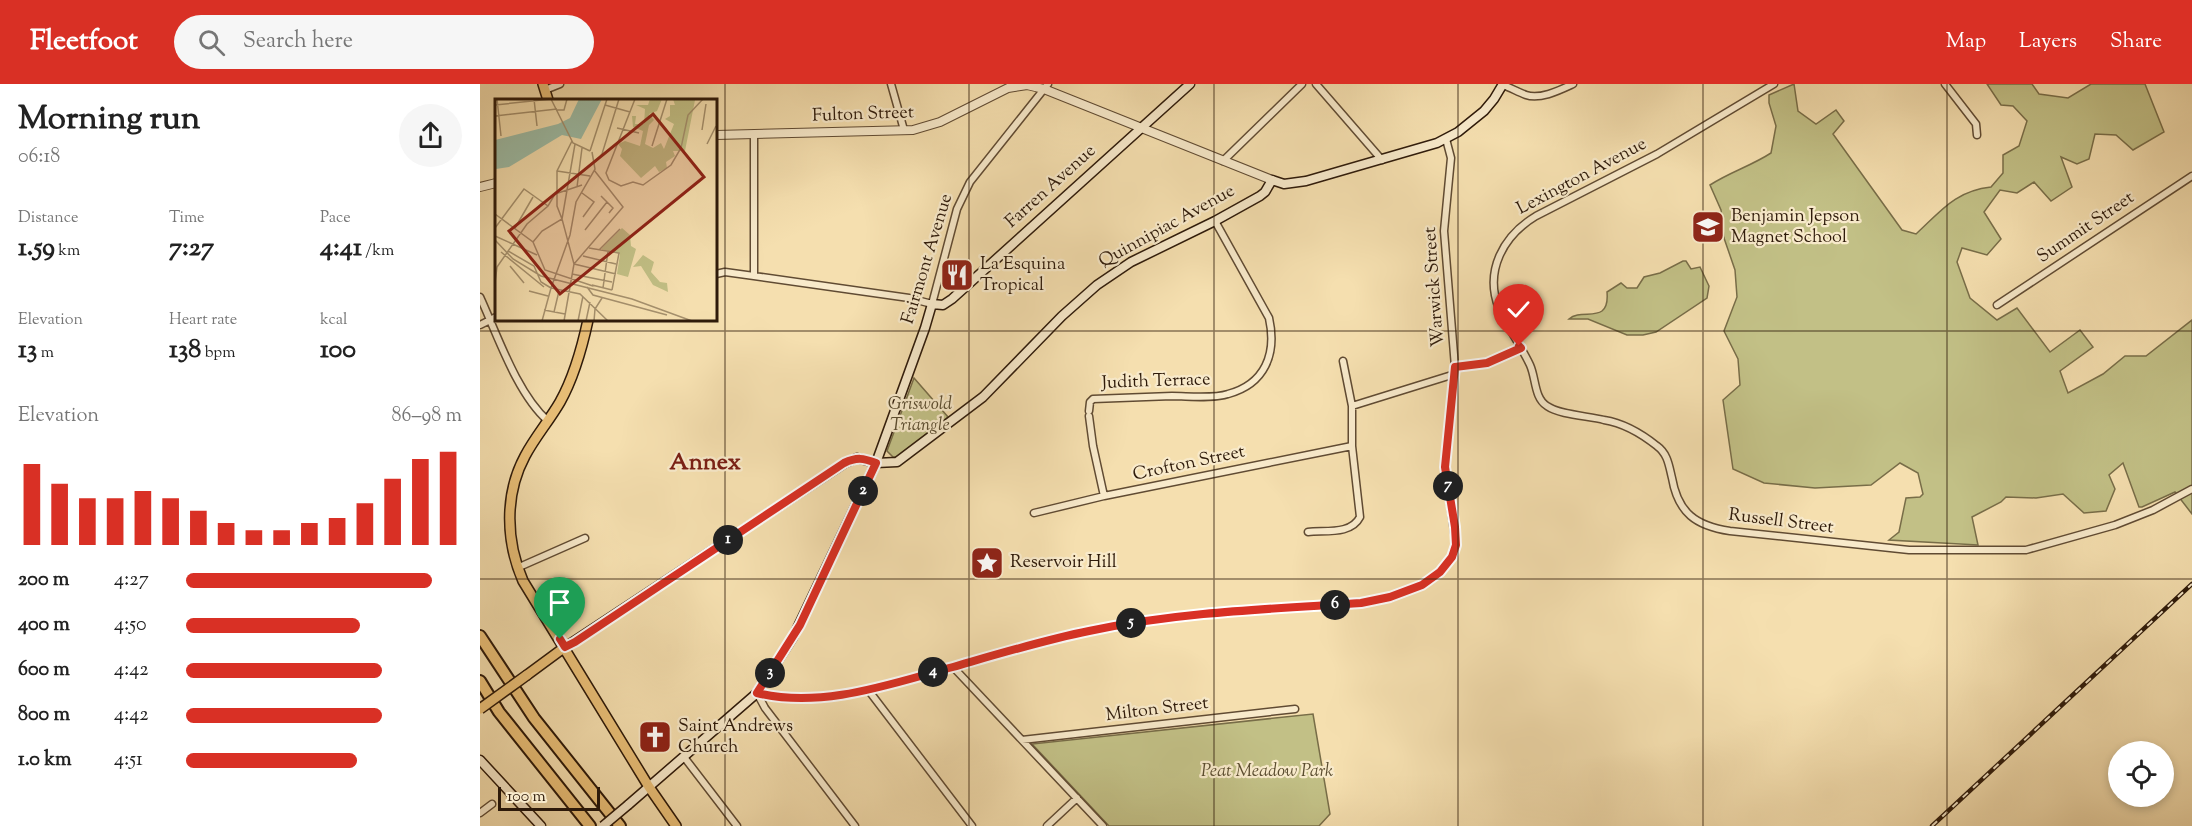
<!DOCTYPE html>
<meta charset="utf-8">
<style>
:root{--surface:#fff;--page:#f6f6f6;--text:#222;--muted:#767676;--accent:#d93025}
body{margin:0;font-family:"Sorts Mill Goudy",serif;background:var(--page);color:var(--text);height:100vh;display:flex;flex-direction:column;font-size:22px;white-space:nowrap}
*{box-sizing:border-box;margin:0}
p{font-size:20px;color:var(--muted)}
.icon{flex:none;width:33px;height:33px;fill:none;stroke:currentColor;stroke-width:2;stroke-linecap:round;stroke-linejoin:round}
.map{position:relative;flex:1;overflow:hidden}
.details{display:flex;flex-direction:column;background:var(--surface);width:480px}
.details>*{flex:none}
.fabs{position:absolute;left:1628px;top:657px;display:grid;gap:12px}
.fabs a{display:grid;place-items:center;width:66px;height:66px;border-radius:50%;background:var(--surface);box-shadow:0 3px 9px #0003;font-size:30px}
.scale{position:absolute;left:18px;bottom:15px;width:102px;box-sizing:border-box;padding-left:6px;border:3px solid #2e1a0a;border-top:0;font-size:16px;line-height:21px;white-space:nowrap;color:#2e1a0a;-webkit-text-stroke:4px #f8eacb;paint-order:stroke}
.pin{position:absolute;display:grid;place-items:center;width:51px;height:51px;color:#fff;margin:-62px -26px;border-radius:50% 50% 50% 0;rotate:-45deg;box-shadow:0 0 6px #0007}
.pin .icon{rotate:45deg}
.km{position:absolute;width:30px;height:30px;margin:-15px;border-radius:50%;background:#222;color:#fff;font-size:16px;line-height:30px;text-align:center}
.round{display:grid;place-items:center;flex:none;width:63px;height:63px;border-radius:32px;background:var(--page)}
.head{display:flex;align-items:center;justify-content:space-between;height:102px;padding:0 18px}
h1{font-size:33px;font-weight:800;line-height:45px}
.figures{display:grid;grid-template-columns:repeat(3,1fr);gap:9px;height:102px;padding:6px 18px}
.figures div{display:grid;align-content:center}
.figures b{font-size:26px;font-weight:800}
.figures small{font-size:16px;font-weight:400}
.figures p{font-size:16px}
.chart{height:168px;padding:12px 18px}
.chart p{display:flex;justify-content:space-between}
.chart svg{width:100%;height:108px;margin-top:6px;stroke:var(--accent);stroke-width:6}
ul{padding:0 18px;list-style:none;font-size:20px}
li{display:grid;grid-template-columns:96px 72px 1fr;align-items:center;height:45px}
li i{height:15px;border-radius:8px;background:var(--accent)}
header{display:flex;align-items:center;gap:36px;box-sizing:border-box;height:84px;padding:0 30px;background:var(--accent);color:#fff}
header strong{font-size:28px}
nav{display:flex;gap:33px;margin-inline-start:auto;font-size:21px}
.search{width:420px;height:54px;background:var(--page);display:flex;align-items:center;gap:15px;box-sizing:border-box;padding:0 21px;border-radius:33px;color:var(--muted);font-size:22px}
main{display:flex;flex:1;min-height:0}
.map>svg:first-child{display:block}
.green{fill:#c2c086;stroke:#786d48;stroke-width:1.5}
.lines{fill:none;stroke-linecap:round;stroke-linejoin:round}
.minor-casing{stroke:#604b33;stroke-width:9}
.tertiary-casing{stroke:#604b33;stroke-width:10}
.secondary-casing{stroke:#2e1a0a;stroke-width:11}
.primary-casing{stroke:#2e1a0a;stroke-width:12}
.motorway-casing{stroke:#2e1a0a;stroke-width:14}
.minor{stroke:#f8eacb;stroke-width:6}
.tertiary{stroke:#f8eacb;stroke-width:8}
.secondary{stroke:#f8eacb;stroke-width:8}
.primary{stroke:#eac078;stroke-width:9}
.motorway{stroke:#eac078;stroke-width:10}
.rail-casing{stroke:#2e1a0a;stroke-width:4.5}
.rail{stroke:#f8eacb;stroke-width:2;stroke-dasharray:7;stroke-linecap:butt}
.secondary-bridge-casing{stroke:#2e1a0a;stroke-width:11;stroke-linecap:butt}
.primary-bridge-casing{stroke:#2e1a0a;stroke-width:12;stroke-linecap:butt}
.secondary-bridge{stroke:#f8eacb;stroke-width:8}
.primary-bridge{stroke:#eac078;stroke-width:9}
.route-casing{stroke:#fff;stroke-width:12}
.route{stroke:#d93025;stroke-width:8}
.grid{fill:none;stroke:#2e1a0a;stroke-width:1.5;stroke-opacity:0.55}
.labels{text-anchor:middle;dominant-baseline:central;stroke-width:4.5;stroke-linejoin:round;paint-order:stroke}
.street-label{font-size:18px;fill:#2e1a0a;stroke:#f8eacb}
.poi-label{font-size:18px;fill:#2e1a0a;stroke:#f8eacb;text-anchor:start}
.park-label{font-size:18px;font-style:italic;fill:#5a4c2f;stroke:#f8eacb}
.district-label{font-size:24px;font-weight:bold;fill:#7a1f14;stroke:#f8eacb}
.inset-road{fill:none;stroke:#a5906d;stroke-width:1.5}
.view{fill:#8f2418;fill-opacity:0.15;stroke:#8f2418;stroke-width:3}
.inset-edge{fill:none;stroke:#2e1a0a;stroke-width:3}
</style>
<header>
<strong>Fleetfoot</strong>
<div class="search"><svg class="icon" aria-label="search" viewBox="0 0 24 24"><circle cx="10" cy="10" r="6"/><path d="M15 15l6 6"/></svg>Search here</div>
<nav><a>Map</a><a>Layers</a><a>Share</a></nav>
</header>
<main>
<section class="details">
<div class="head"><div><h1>Morning run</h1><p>06:18</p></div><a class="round"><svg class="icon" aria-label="share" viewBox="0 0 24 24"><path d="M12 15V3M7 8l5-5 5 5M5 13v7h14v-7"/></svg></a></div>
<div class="figures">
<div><p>Distance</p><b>1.59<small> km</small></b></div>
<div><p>Time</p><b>7:27</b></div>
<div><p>Pace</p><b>4:41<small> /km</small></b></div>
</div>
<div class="figures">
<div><p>Elevation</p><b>13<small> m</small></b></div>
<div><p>Heart rate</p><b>138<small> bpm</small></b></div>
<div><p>kcal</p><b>100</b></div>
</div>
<div class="chart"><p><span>Elevation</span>86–98 m</p>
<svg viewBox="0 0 160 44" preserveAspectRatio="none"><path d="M5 44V11M15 44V19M25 44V25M35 44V25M45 44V22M55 44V25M65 44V30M75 44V35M85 44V38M95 44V38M105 44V35M115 44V33M125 44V27M135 44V17M145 44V9M155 44V6"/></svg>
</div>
<ul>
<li><b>200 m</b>4:27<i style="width:89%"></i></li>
<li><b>400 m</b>4:50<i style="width:63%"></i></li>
<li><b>600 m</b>4:42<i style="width:71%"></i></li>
<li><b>800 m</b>4:42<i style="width:71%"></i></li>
<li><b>1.0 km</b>4:51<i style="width:62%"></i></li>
</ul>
</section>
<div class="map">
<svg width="1712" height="742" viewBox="0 0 1712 742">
<rect width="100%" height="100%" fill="#f5dfaf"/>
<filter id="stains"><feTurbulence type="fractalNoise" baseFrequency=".00333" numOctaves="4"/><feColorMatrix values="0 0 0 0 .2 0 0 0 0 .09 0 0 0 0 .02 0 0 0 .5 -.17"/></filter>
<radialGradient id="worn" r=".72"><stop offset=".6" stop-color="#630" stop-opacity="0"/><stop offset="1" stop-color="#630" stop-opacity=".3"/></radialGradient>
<!-- green -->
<path class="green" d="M1314 0 1318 27 1336 40 1356 26 1364 37 1353 50 1422 146 1436 150C1461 127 1475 107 1511 103L1523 89V71L1539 62 1547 37 1533 22 1521 21 1507 0H1552L1559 10 1588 14 1611 0H1665L1684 48 1653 66 1636 51 1615 50 1609 75 1597 80 1581 73 1592 103 1571 117 1554 98 1537 109 1520 106 1504 128 1521 155 1507 171 1482 164 1477 178 1490 214 1517 236 1537 224 1570 268 1600 246 1613 263 1580 287 1588 309 1623 290 1645 272H1666L1712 236V430L1695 408 1662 423H1659L1643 379 1629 391 1635 405 1626 427 1604 429 1583 410 1556 414 1526 413 1521 418 1492 433 1498 461 1409 456 1419 448 1426 414 1440 413 1443 410 1438 389 1420 379 1391 401 1335 404 1284 399 1253 385 1243 316 1260 301 1258 275 1244 247 1257 213 1255 186 1244 154 1241 126 1230 101C1250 88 1271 82 1291 69L1296 42 1289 19V11Z
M1203 177H1206L1211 185 1220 183 1229 202 1227 214 1176 248 1163 251H1147L1108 235H1089C1102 223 1130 242 1127 208L1141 199 1147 204H1157L1164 193 1180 189Z
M434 294 468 333 417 373H413L407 367Z
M833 630 850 730 839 742H629L552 660Z"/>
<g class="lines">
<defs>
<path id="minor" d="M411 0 424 46
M836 0 902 76
M1294 0 1177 70 1056 132C1023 152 1004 187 1019 225 1028 244 1041 262 1050 281 1056 294 1054 314 1067 322 1080 331 1109 332 1124 336 1143 339 1162 350 1177 362 1188 370 1189 382 1192 394 1198 429 1216 442 1250 447L1429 466H1546L1635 441 1673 426 1712 405
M1465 0 1496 40 1497 51
M1023 1C1031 4 1038 8 1046 11 1060 16 1080 6 1093 0
M65 6 80 0
M743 77 822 0
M236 190 245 188 274 192 429 214 452 220 477 125 490 98 568 0
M274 192V50
M0 213C17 250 37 310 68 337
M1517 221 1712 92
M0 241 16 233
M975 283 1007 279 1041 264
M872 322 975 290
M609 327 610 318 613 315C639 314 665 313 692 312 708 312 733 315 748 310 785 300 797 270 789 234L735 137
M609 332 613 362 624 412
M554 429 624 412 872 362
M828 448C845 446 871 451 880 433L872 362V322L863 277
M37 484 105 454
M473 583 623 742
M389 607 492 742
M277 609C342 624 410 600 473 583 518 570 564 556 609 547 699 528 790 525 881 519 917 512 966 502 976 461L965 383 975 283 964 147 971 74 966 55
M277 609 285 624 375 742
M542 656 815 625
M204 673 257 742
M0 729 12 720
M567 742 597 714"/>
<path id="tertiary" d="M236 51 433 46 460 38 528 4 547 1 564 5 792 96
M0 103 16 99"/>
<path id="secondary" d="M85 563 365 379 377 374 396 379 417 378 503 313 582 232 617 201 651 178 735 137 780 112 785 108 792 96 804 100 826 97 957 59 978 48 1004 27 1014 15 1023 0
M0 676 61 742
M148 721 277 609 313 553 396 379 445 244 452 220 463 221 472 215 710 0"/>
<path id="primary" d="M63 0 68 16
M108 236C102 264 94 293 80 318 69 337 55 353 45 372 24 411 26 458 43 497L169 703 196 742
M47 591 85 563"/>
<path id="motorway" d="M0 552 54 634 140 742
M0 597 19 628 110 742"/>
</defs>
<!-- minor casing -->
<use href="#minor" class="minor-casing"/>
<!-- tertiary casing -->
<use href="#tertiary" class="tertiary-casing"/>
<!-- secondary casing -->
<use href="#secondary" class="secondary-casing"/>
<!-- primary casing -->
<use href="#primary" class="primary-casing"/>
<!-- motorway casing -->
<use href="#motorway" class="motorway-casing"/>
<!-- minor -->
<use href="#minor" class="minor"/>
<!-- tertiary -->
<use href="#tertiary" class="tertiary"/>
<!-- secondary -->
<use href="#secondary" class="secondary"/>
<!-- primary -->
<use href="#primary" class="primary"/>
<!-- motorway -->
<use href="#motorway" class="motorway"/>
<defs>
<path id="rail" d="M1452 742 1712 500"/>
</defs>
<!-- rail casing -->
<use href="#rail" class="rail-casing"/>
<!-- rail -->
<use href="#rail" class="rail"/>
<defs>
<path id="secondary-bridge" d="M123 742 148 721"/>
<path id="primary-bridge" d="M0 625 47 591"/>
</defs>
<!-- secondary-bridge casing -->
<use href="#secondary-bridge" class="secondary-bridge-casing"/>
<!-- primary-bridge casing -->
<use href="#primary-bridge" class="primary-bridge-casing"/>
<!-- secondary-bridge -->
<use href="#secondary-bridge" class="secondary-bridge"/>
<!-- primary-bridge -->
<use href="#primary-bridge" class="primary-bridge"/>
</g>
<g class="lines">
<defs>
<path id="route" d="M80 555 85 563 95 558 364 379C377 373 383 374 396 379L320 541 277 609C342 625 410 600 473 583 518 570 564 556 609 547 699 528 790 525 881 519L910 513 942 501 960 488 972 473 976 461 975 443 965 383 975 283 1007 279 1041 264 1039 262"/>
</defs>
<!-- route casing -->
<use href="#route" class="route-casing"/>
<!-- route -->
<use href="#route" class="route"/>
</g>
<!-- grid -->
<path class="grid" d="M245 0V742M489 0V742M734 0V742M978 0V742M1223 0V742M1467 0V742M0 247H1712M0 495H1712"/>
<!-- icons -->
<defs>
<symbol id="school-square" viewBox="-11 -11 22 22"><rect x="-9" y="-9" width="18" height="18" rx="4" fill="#8f2418" stroke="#f8eacb"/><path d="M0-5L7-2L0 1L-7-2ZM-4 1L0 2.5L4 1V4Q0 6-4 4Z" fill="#fff"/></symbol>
<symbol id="restaurant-square" viewBox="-11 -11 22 22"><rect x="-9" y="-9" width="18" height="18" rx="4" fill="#8f2418" stroke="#f8eacb"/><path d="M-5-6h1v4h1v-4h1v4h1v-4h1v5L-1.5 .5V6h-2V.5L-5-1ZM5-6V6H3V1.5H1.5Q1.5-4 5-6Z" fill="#fff"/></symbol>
<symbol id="sight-square" viewBox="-11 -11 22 22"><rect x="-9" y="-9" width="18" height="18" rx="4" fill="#8f2418" stroke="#f8eacb"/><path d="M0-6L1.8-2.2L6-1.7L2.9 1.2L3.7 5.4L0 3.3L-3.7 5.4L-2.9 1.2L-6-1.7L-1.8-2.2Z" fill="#fff"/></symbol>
<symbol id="church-square" viewBox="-11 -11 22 22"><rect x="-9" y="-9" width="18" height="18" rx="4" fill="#8f2418" stroke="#f8eacb"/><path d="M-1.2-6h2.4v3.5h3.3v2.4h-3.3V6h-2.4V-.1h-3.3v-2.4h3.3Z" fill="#fff"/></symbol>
</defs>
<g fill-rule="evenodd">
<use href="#school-square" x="1209" y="124" width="38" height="38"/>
<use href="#restaurant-square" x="458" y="172" width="38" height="38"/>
<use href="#sight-square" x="488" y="460" width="38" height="38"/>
<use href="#church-square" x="156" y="634" width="38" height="38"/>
</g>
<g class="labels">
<!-- street labels -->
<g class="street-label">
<text transform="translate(383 31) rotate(-2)">Fulton Street</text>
<text transform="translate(1102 93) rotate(-28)">Lexington Avenue</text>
<text transform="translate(571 103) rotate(-42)">Farren Avenue</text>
<text transform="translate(687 143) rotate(-29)">Quinnipiac Avenue</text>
<text transform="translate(1606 144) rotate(-34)">Summit Street</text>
<text transform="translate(448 175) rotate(-73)">Fairmont Avenue</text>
<text transform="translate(955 203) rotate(-94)">Warwick Street</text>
<text transform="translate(676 298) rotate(-2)">Judith Terrace</text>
<text transform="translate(709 380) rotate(-12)">Crofton Street</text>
<text transform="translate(1301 438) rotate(7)">Russell Street</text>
<text transform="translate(677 626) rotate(-7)">Milton Street</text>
</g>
<!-- poi labels -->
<g class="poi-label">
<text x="1251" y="133">Benjamin Jepson<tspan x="1251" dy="21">Magnet School</tspan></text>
<text x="500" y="181">La Esquina<tspan x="500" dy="21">Tropical</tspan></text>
<text x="530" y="479">Reservoir Hill</text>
<text x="198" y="643">Saint Andrews<tspan x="198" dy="21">Church</tspan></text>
</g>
<!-- park labels -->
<g class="park-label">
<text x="440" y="321">Griswold<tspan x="440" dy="21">Triangle</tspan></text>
<text x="787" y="688">Peat Meadow Park</text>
</g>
<!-- district labels -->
<g class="district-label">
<text x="225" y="379">Annex</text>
</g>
</g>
<!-- overview -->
<g transform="translate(15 15)">
<rect width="222" height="222" fill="#f5dfaf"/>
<path d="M155 0H167L162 12 154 15 159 21 154 26 150 45 158 49 166 44 169 50 179 25 170 20 175 17V6H180L178 0 200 1 190 52H178L180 57 171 63 172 69 164 73 160 67 146 79 125 57 127 50 123 45 130 42 145 47 148 32 138 28 137 17H141L140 25H149L150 10 141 6H153ZM127 129 135 136 136 147 141 150 133 178 122 175 125 155 106 150ZM148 156 159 163 156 173 165 183 172 184 173 193 158 186 146 167 138 168Z" fill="#c2c086"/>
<path d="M84 0H107L86 40 67 36 14 68 1 70 0 41 63 25 75 19Z" fill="#9dbda7"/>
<path class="inset-road" d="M2 0 6 37M39 0 42 27M56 0 78 44 95 52M140 0 111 74 114 81 126 87 138 83 148 86 176 66 186 49 193 16 208 0M0 6 56 0M110 6 135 13M62 11H69L72 0M0 17 62 10M122 29 144 34M207 31 211 5M212 45 221 27M157 47 172 0M95 52 112 0M97 53 100 70 81 103 75 136 56 189 85 195 113 222M100 63 107 55 124 0M62 72 95 77M82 88 87 49M87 94 99 103 88 118M106 97 118 109 114 114M0 115 38 143 50 171 98 187M0 129 29 90 53 107M20 129 38 98M90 131 112 103M0 137 42 156M0 141 18 160 46 177 137 200 197 222M38 143 47 132 67 120 62 107V72L77 42M94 149 124 154 117 191M104 151 125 130M13 152 39 167 46 183 56 189M6 153 49 188M88 157 121 165M79 165 128 108 99 71M79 165 121 175M15 167 29 184M77 175 117 183M0 184 2 168 32 125 53 107 60 95 87 86M97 186 117 191M92 188 98 196 109 199M108 189 113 152M34 192 53 197M109 199 172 216M49 211 70 215M59 213 64 192M47 222 56 189M69 222 79 165 67 120 80 45M83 222 88 197M91 222 95 203M99 222 100 210 107 199"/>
<path class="view" d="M158 15 209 78 65 195 14 132Z"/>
<rect width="222" height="222" class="inset-edge"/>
</g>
<rect width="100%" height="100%" filter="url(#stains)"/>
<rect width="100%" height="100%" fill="url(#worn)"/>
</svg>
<div class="fabs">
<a><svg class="icon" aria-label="locate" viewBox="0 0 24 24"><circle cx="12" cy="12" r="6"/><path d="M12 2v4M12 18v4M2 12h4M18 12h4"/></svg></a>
</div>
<div class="scale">100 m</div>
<div class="pin" style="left:80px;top:555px;background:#1e9e55"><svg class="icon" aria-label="arrive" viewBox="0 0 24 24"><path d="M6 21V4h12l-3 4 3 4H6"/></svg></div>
<div class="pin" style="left:1039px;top:262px;background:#d93025"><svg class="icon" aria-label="check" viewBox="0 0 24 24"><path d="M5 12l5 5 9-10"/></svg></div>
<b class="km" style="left:248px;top:456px">1</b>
<b class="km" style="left:383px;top:407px">2</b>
<b class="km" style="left:290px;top:589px">3</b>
<b class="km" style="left:453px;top:588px">4</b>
<b class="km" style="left:651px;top:539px">5</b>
<b class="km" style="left:855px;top:521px">6</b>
<b class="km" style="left:968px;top:402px">7</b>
</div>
</main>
